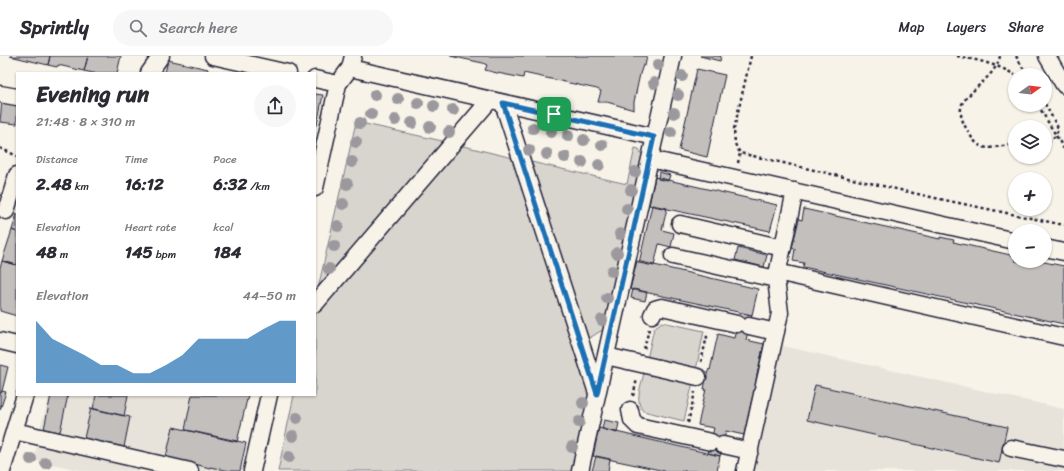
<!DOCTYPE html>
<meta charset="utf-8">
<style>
:root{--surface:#fff;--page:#f7f7f7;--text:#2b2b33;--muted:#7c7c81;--line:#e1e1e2;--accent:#1f6fb2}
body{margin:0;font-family:Sriracha,sans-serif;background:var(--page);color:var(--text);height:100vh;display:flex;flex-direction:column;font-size:15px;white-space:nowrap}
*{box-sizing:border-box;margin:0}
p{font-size:13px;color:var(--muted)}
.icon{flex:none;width:22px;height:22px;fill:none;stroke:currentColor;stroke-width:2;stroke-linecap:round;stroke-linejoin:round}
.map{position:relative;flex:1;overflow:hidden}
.side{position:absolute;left:16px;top:16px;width:300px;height:324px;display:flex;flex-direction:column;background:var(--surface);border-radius:0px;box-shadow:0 1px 3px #0004}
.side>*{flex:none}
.needle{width:26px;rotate:75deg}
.controls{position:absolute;left:1008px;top:12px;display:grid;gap:8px}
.controls a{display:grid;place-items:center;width:44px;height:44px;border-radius:50%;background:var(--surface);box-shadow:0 1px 3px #0004;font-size:20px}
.pin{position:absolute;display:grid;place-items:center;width:34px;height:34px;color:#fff;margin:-17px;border-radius:8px;box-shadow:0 2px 6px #0006}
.round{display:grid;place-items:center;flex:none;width:42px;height:42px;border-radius:21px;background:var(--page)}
.summary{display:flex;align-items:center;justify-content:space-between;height:68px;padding:0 20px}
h1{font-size:22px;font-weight:700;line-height:30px}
.metrics{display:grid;grid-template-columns:repeat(3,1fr);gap:6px;height:68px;padding:4px 20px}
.metrics div{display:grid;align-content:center}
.metrics b{font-size:17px;font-weight:700}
.metrics small{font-size:11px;font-weight:400}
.metrics p{font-size:11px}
.chart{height:112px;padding:8px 20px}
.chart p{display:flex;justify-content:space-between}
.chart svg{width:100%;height:72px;margin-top:4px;fill:var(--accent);opacity:.7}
header{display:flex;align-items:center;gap:24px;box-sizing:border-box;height:56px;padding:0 20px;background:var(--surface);border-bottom:1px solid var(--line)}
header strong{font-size:19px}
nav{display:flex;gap:22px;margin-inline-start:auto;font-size:14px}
.search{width:280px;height:36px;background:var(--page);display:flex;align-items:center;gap:10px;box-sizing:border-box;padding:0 14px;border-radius:22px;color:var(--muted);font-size:15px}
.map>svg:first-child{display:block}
.built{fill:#e7e3db}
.green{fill:#d8d5cf;stroke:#7d7c85}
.building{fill:#c2bfbd;stroke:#22223b}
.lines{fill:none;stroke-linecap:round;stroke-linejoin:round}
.minor-casing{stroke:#22223b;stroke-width:19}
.path{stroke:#22223b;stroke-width:2.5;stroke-dasharray:3 3;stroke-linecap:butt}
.minor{stroke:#f7f3e8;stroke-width:16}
.tree{fill:#9b999d}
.route-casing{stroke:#fff;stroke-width:8}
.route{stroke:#1f6fb2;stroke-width:5}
</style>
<header>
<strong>Sprintly</strong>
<div class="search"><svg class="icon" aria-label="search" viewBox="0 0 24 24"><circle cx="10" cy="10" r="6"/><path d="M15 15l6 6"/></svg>Search here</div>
<nav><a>Map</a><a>Layers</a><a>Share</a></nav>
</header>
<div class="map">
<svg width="1064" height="415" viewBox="0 0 1064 415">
<rect width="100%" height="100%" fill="#f7f3e8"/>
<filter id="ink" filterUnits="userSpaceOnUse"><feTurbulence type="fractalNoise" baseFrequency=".025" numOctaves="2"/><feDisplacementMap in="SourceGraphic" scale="8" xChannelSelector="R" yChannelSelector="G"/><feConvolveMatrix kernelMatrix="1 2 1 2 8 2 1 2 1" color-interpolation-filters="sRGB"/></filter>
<g filter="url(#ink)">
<!-- built -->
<path class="built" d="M774 288 1064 353V415H747Z
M50 339H248L238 385 246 387 241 412 256 415H84L34 404 40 372Z"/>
<!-- green -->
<path class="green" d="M356 66 447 86 316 241Z
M459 89 513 102 591 334 573 415H278L294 339H315V254Z
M635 92 639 93 643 101 604 273 588 283 527 105 627 128Z
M662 266 704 275 696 314 647 303 654 272Z
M644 316 693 326 684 365 643 355C634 344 642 328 644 316Z"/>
<!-- building -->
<path class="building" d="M10 0H50L48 9Z
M50 0H88L84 15 58 9 57 11 48 9Z
M88 0H121L117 17H93L84 15Z
M450 0H647L645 10 643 9 640 18 634 46V54L607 46H598L601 35 597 33 528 18 524 17 523 22 497 17 485 14 487 9 483 7Z
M700 0H721L720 5Z
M168 4 208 13 207 17H165Z
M697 13 725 19 707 101 679 94Z
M315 38 323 39 317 69H315Z
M2 43 17 45V68L0 66Z
M659 116 670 119 668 125 658 123Z
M655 121 777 149 770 175 649 149Z
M652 149 667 152 662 174 674 177 671 191 659 188 654 210 639 207Z
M804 153 940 183V181L954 184 953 186 1015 200V205H1039L1064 210V268L803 211 804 207 793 205 795 193 792 192 799 163 802 164Z
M17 158V176L12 174Z
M12 174 17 176V209L2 205Z
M738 192 767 199 764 211 735 204Z
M2 205 17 209V260L0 255V212Z
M637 205 758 233 752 259 630 233Z
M633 233 647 236 645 245 631 242Z
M740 257 752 259 746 284 764 288 756 324H758L754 334V337H755L753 343H752L744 379 726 375 720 400 708 397 714 372 698 369 706 333H704L707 318 709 313 710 314 718 278 734 282Z
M0 309 8 311 2 335 0 338Z
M815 329 1007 371 999 407 807 364Z
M2 335 6 336 0 354V338Z
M51 339H68L60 376 44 373Z
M96 339H128L124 360 93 353Z
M192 339H248L237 386 185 374Z
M91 352 130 361 124 391 84 382Z
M604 364 619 367 617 377 602 373Z
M173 371 246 387 240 415H230L210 411V412L166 401Z
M599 372 720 400 717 415H665L593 400Z
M596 400 610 403 608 415H592Z"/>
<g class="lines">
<defs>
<path id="minor" d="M213 0 288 17
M1047 0 1064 29
M350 12 655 81
M149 17 161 0
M315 23 338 28
M0 38 17 41
M503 47 597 337
M650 103 1015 185
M315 132 338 28 350 12 353 0
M6 155 17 119
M680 168 783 192
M1045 192 1064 196
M673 200 776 223
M777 216 1064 281
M315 248 490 44
M652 259 655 253 662 251 737 268
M749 270 776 276
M0 285 17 289
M606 300 698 321
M630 354 632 364 638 370 711 386
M14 375 190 415
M723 389 750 395
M1011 392 1064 403
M2 415 25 339
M252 415 269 339
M580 415 673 0
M745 415 780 257 776 223 795 135"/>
</defs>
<!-- minor casing -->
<use href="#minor" class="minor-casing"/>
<!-- path -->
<path class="path" d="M751 0 734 73 735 88 740 97 935 142 1064 169
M957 0C977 4 997 8 1015 19
M1000 0C997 15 982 26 972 36 969 39 964 44 962 48 959 56 962 65 966 72 982 102 989 89 1015 89
M1016 0 1027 19
M1045 48 1058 72C1057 80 1052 84 1045 88
M1038 49 1064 93
M0 92 17 100
M738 107 740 97
M644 293 649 273
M701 306 708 276
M633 340 637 323
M688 367 695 336"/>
<!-- minor -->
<use href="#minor" class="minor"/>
</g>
<!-- trees -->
<g class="tree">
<circle cx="658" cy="9" r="6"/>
<circle cx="682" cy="20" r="6"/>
<circle cx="654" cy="27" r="6"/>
<circle cx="375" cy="39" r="6"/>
<circle cx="678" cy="39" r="6"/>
<circle cx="398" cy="43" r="6"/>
<circle cx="418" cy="47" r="6"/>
<circle cx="434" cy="50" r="6"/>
<circle cx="453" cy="54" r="6"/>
<circle cx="674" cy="57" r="6"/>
<circle cx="371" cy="58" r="6"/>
<circle cx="395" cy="64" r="6"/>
<circle cx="360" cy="67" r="6"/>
<circle cx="412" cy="67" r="6"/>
<circle cx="430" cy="71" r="6"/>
<circle cx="533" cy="72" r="6"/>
<circle cx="449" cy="76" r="6"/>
<circle cx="551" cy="76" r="6"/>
<circle cx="671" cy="76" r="6"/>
<circle cx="568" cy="80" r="6"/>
<circle cx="584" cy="84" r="6"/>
<circle cx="356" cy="86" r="6"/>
<circle cx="602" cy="89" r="6"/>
<circle cx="529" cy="94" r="6"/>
<circle cx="547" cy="98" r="6"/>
<circle cx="565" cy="101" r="6"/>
<circle cx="352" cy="106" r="6"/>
<circle cx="582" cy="106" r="6"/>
<circle cx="599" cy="109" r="6"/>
<circle cx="635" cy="116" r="6"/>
<circle cx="347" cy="128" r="6"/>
<circle cx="631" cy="134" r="6"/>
<circle cx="343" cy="148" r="6"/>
<circle cx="627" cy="153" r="6"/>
<circle cx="338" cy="170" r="6"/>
<circle cx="620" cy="178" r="6"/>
<circle cx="334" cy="190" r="6"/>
<circle cx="617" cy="197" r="6"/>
<circle cx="329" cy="213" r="6"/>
<circle cx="612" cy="215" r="6"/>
<circle cx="607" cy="242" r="6"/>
<circle cx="602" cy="264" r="6"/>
<circle cx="583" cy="347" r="6"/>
<circle cx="297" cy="362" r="6"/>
<circle cx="579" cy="366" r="6"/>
<circle cx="293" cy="380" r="6"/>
<circle cx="572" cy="391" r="6"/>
<circle cx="289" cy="401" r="6"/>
<circle cx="31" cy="403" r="6"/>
<circle cx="46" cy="407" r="6"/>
</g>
</g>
<g class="lines" filter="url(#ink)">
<defs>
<path id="route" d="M503 47 654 81 597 338Z"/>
</defs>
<!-- route casing -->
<use href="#route" class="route-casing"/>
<!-- route -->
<use href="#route" class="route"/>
</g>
</svg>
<div class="controls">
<a><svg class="needle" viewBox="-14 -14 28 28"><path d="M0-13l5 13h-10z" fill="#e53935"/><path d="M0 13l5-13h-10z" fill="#7c7c81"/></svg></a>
<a><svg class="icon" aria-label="layers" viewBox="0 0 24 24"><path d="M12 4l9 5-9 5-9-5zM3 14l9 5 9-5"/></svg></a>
<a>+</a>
<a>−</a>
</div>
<div class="pin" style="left:554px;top:58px;background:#1e9e55"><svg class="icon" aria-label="arrive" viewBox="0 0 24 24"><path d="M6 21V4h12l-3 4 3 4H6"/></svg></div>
<section class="side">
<div class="summary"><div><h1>Evening run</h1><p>21:48 · 8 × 310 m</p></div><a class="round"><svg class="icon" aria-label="share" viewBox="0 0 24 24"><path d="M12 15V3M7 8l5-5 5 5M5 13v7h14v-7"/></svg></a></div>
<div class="metrics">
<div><p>Distance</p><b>2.48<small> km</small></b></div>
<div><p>Time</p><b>16:12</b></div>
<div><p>Pace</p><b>6:32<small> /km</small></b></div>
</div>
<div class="metrics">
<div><p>Elevation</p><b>48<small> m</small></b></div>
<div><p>Heart rate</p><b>145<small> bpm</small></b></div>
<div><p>kcal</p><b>184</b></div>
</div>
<div class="chart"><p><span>Elevation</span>44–50 m</p>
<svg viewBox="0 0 160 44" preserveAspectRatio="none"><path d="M0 44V6L10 17L20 22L30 27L40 33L50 33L60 38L70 38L80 33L90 27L100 17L110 17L120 17L130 17L140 11L150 6L160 6V44z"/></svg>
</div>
</section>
</div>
